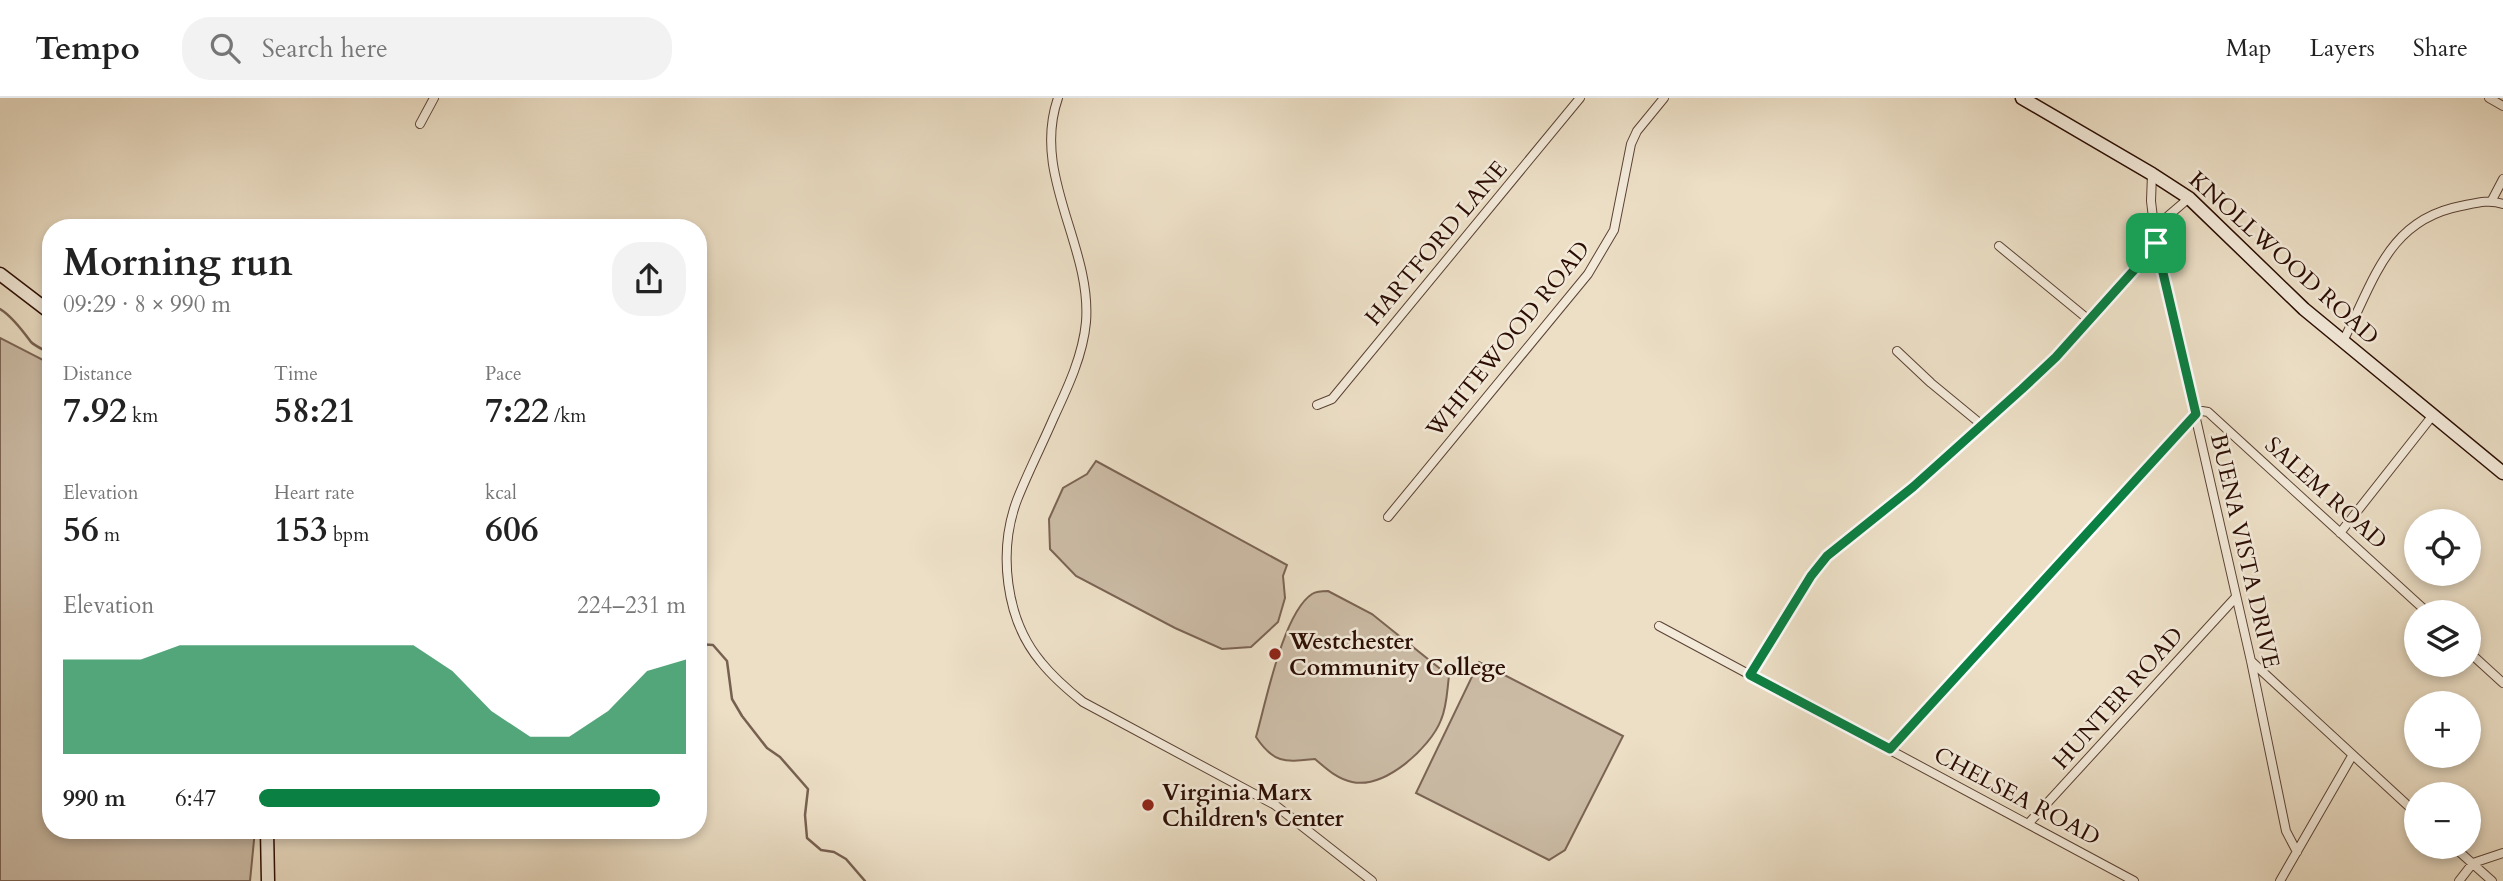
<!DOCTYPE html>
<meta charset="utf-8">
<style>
:root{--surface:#fff;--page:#f2f2f2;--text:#222;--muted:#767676;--line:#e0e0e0;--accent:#0b8043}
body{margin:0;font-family:Cardo,serif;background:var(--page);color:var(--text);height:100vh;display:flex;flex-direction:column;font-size:26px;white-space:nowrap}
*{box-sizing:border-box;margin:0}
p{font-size:23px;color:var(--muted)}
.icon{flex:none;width:38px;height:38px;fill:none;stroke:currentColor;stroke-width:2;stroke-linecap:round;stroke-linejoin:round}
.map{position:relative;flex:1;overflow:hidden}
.sheet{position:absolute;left:42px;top:121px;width:665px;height:620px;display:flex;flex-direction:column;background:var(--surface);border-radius:28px;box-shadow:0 4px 10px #0003}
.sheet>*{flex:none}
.tools{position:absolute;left:2404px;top:411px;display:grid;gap:14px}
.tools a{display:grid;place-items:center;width:77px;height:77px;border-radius:50%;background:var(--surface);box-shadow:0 4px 10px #0003;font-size:35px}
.pin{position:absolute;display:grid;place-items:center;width:60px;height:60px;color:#fff;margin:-30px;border-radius:14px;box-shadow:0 4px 10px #0006}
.round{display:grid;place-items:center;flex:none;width:74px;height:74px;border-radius:28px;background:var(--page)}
.overview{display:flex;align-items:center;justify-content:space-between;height:119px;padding:0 21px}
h1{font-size:38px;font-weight:800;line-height:52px}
.metrics{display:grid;grid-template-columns:repeat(3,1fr);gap:10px;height:119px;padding:7px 21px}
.metrics div{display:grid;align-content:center}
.metrics b{font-size:35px;font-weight:800}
.metrics small{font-size:19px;font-weight:400}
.metrics p{font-size:19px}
.chart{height:196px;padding:14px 21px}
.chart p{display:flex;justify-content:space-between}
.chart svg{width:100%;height:126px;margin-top:7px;fill:var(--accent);opacity:.7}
ul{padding:0 21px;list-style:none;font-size:23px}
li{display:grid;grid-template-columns:112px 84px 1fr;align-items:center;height:52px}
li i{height:18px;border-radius:9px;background:var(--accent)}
header{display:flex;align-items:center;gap:42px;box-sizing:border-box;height:98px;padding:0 35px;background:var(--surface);border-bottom:2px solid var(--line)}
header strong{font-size:33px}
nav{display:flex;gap:38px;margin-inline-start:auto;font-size:24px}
.search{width:490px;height:63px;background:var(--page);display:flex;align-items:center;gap:18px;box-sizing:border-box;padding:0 24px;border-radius:28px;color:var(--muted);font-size:26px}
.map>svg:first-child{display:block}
.green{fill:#cbbba5;stroke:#7b6454;stroke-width:2}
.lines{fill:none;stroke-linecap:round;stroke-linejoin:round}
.stream{stroke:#776050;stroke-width:2.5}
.minor-casing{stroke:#5b4234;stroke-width:10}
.secondary-casing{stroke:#2b0d03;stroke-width:15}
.minor{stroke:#f3eada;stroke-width:8}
.secondary{stroke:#f3eada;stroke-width:12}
.route-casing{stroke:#fff;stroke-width:14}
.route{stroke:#0b8043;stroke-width:9}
.poi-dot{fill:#8f2418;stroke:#f3eada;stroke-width:2.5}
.labels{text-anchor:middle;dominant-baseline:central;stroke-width:5;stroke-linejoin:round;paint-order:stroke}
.street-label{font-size:23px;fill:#2b0d03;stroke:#f3eada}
.poi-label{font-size:23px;font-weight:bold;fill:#2b0d03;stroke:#f3eada;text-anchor:start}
</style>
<header>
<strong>Tempo</strong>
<div class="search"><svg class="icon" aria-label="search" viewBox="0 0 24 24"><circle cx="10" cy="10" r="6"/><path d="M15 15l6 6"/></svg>Search here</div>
<nav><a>Map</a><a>Layers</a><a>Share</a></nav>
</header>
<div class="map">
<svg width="2503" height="783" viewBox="0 0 2503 783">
<rect width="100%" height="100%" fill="#ecdfc6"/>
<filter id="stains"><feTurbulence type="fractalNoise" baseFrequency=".00286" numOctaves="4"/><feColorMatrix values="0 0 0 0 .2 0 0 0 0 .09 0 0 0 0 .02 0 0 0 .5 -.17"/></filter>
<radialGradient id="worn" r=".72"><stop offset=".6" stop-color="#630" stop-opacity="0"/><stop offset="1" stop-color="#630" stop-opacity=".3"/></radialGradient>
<!-- green -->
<path class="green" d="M0 240 51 266V732H255L250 783H0Z
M1096 363 1287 467 1283 478 1285 500 1278 524 1251 549 1222 551 1175 530 1076 478 1050 451 1049 421 1063 390 1087 376Z
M1328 493 1372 516 1449 578C1447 593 1447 608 1441 622 1430 650 1385 691 1352 684 1337 681 1327 671 1315 661 1285 664 1274 666 1256 639 1266 604 1283 515 1312 496 1317 493 1322 493 1328 493Z
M1479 564 1623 638 1565 752 1549 762 1416 695Z"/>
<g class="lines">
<!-- stream -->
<path class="stream" d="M0 211C12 218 23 233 31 244 36 249 45 252 51 256
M698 546 713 547 727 563 732 601 742 618 767 650 780 659 808 691 805 717 807 740 821 752 834 754 846 761 865 783"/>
<defs>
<path id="minor" d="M1058 0C1031 77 1092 148 1086 224 1083 257 1068 289 1054 319 1042 347 1028 374 1017 402 998 453 1005 521 1041 564 1053 579 1068 592 1083 604L1275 707 1372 783
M2489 0 2503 8
M420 26 434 0
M2152 76 2151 103 2156 145 2251 563 2286 733 2297 754
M2492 102 2503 81
M1999 148 2089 222
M2343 243C2374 184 2387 122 2461 108 2476 105 2489 101 2503 106
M1897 253 1931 285 1982 327
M1317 307 1332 301 1580 0
M1388 419 1588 176 1614 132 1631 46 1637 33 1664 0
M2340 435 2433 317
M1659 528 2134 783
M2469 554 2503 585
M2251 563 2417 716
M1750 577 1811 478 1827 458 1913 389 2022 291 2056 259 2144 161 2156 145 2168 118 2189 100
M1890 651 2157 357 2195 316 2202 313 2208 314 2427 514
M2028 726 2236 499
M2454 749 2492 783
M2280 783 2352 658
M2459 783 2473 765 2503 755"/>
<path id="secondary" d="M2022 0 2152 76 2189 100 2304 211 2503 375
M0 176 51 215
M267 732 268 783"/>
</defs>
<!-- minor casing -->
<use href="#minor" class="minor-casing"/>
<!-- secondary casing -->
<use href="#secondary" class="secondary-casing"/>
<!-- minor -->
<use href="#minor" class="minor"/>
<!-- secondary -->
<use href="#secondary" class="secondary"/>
</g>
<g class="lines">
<defs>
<path id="route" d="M2156 145 2196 316 1890 651 1750 577 1811 478 1827 458 1913 389 2022 291 2056 259 2144 161Z"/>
</defs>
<!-- route casing -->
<use href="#route" class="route-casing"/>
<!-- route -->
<use href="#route" class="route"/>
</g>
<!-- markers -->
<g class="poi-dot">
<circle cx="1275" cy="556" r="7"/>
<circle cx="1148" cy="707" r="7"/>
</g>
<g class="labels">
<!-- street labels -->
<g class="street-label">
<text transform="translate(1436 145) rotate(-50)">HARTFORD LANE</text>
<text transform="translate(2284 160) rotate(42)">KNOLLWOOD ROAD</text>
<text transform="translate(1508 241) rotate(-51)">WHITEWOOD ROAD</text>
<text transform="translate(2326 395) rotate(42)">SALEM ROAD</text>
<text transform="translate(2245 453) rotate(77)">BUENA VISTA DRIVE</text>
<text transform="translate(2118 600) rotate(-48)">HUNTER ROAD</text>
<text transform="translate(2017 698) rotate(28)">CHELSEA ROAD</text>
</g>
<!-- poi labels -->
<g class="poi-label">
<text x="1289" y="543">Westchester<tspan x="1289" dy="26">Community College</tspan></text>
<text x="1162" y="694">Virginia Marx<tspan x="1162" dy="26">Children's Center</tspan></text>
</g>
</g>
<rect width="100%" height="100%" filter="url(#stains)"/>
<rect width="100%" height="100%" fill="url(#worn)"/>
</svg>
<div class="tools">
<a><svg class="icon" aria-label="locate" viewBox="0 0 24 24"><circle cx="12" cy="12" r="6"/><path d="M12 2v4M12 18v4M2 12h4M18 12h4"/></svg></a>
<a><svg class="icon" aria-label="layers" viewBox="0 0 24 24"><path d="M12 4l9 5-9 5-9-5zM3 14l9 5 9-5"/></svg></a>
<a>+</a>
<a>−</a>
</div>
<div class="pin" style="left:2156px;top:145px;background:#1e9e55"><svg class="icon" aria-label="arrive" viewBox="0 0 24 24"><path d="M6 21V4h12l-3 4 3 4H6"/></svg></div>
<section class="sheet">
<div class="overview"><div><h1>Morning run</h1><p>09:29 · 8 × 990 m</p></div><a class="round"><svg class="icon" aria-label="share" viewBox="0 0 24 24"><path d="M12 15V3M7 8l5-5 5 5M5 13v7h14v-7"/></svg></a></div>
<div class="metrics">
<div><p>Distance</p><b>7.92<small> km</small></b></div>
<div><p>Time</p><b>58:21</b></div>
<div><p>Pace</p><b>7:22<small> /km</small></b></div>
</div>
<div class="metrics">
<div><p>Elevation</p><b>56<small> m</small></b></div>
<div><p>Heart rate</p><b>153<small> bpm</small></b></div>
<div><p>kcal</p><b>606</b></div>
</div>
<div class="chart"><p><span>Elevation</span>224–231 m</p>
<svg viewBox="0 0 160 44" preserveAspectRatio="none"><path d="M0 44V11L10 11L20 11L30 6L40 6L50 6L60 6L70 6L80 6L90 6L100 15L110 29L120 38L130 38L140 29L150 15L160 11V44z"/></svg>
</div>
<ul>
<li><b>990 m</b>6:47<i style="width:94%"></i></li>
</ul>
</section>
</div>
